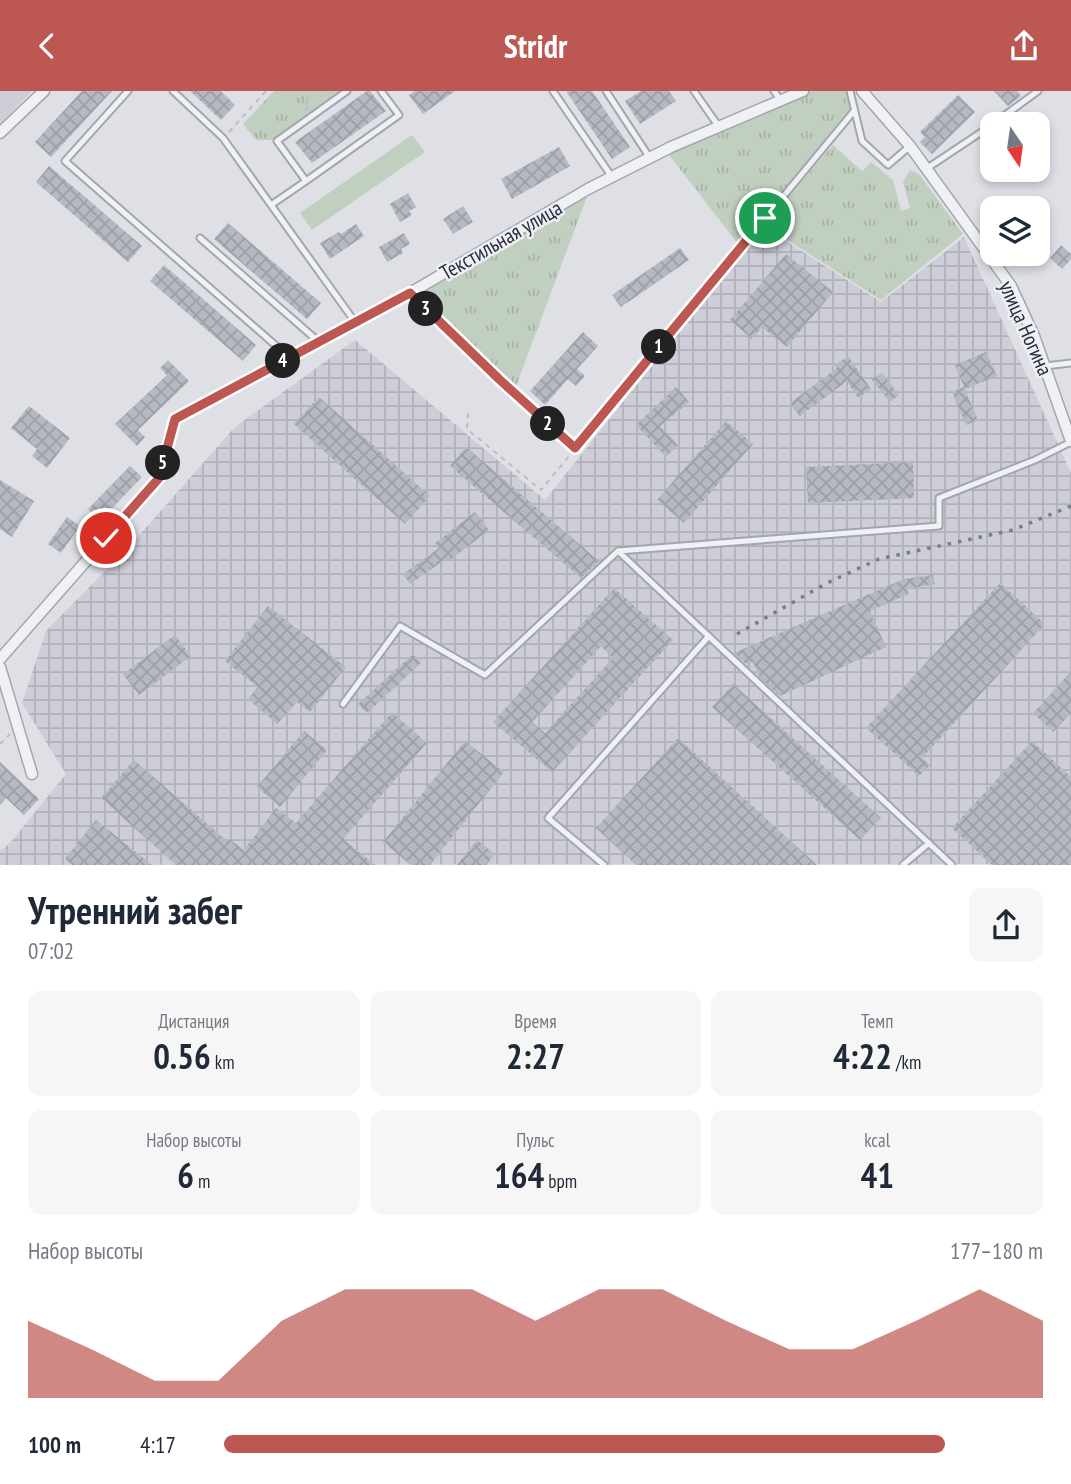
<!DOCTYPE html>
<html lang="ru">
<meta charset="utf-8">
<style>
:root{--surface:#fff;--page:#f6f6f7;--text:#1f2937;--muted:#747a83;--accent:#bd5751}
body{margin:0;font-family:"PT Sans Narrow",sans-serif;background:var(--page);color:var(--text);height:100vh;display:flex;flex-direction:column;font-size:26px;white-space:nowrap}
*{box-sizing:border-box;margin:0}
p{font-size:23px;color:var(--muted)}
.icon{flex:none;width:38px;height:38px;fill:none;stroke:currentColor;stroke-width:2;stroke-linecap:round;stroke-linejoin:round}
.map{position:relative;height:774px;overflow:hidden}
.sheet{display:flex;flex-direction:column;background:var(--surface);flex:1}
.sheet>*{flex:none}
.needle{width:46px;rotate:167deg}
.controls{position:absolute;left:980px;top:21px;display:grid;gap:14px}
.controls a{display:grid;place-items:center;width:70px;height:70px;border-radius:14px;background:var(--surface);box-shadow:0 4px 10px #0003;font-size:35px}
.pin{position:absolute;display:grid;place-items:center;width:60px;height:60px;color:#fff;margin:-30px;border:4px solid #fff;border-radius:50%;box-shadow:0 2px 7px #0007}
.km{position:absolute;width:35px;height:35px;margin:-18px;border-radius:50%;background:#222;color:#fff;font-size:19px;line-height:35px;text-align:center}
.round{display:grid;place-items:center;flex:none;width:74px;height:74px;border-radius:14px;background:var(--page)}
.overview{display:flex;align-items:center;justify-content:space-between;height:119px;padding:0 28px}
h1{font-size:38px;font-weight:700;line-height:52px}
.figures{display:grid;grid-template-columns:repeat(3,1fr);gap:10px;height:119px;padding:7px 28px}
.figures div{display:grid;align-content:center;border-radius:14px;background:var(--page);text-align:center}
.figures b{font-size:35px;font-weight:700}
.figures small{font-size:19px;font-weight:400}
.figures p{font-size:19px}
.chart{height:196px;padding:14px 28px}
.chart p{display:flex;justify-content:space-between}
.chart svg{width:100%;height:126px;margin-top:7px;fill:var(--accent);opacity:.7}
ul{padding:0 28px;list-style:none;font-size:23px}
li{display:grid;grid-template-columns:112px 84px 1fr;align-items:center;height:52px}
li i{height:18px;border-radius:9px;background:var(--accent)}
header{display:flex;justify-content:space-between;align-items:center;height:91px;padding:0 28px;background:var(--accent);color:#fff;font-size:32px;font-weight:700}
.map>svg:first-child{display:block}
.built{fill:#cdced7}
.industrial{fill:url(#industrial-grid)}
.park{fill:url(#park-tufts)}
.garden{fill:#c1cfc0}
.building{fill:url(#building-cross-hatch);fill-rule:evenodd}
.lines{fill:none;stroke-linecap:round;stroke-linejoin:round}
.lane-casing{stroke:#a4a6af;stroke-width:9}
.street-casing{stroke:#a4a6af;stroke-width:13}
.path{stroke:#bcbec5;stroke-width:2;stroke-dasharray:5 5;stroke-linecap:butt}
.lane{stroke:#f0f1f5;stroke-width:5}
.street{stroke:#f0f1f5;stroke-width:10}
.rail{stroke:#7a7d8d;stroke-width:3.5;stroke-dasharray:3.5 7;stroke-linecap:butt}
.route-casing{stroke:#fff;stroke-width:14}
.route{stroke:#bd5751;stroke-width:9}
.labels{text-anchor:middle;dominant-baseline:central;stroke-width:5;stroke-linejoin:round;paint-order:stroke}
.street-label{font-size:21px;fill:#292c3b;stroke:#edeff4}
</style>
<header><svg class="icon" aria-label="back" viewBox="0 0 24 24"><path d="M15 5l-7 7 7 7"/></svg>Stridr<svg class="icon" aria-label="share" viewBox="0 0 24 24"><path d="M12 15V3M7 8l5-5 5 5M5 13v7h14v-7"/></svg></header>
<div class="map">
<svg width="1071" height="774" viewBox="0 0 1071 774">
<defs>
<pattern id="industrial-grid" width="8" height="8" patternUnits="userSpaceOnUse" patternTransform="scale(1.75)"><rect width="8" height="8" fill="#cdced7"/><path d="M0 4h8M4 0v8" fill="none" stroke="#b0b1b9"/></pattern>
<pattern id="park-tufts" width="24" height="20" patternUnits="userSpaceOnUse" patternTransform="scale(1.75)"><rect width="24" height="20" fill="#c1cfc0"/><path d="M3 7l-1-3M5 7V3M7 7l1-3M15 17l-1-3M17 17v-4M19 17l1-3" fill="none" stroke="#a6b2a6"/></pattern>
<pattern id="building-cross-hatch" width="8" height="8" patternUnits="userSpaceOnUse" patternTransform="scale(1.75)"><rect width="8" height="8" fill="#b6b8c2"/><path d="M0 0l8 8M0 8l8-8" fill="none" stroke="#9c9ea8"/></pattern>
</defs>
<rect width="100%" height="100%" fill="#dee0e6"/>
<!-- built -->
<path class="built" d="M0 0H32L0 33Z"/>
<!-- industrial -->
<path class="industrial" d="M763 135 881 211 964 146 1071 382V773L0 774V760L10 752 66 683 22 612 46 540 128 457 235 336 355 249 545 409Z"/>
<!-- park -->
<path class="park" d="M274 0H341L342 2 276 49H256L243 33Z
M809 0H851L852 18 738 153 666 60Z
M833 54 862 80 871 71 893 89 901 120 910 117 903 91 910 79 919 83 963 143 881 209 764 134Z
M588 103 515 298 415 202Z"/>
<!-- garden -->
<path class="garden" d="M412 44 425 61 312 139 300 122Z"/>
<!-- building -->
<path class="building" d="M82 0H112L51 66 35 51Z
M190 0H221L235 14 221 29Z
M367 0H370L386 20 312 72 295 51Z
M415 0H455L423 23 409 4Z
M566 0H592L630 56 612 68Z
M641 0H669L676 10 640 33 625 10Z
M994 0H1017L1021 5 1008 15Z
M958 4 975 21 932 63 920 51 925 46 920 41Z
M559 56 570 75 512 108 501 88Z
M49 75 142 155 128 171 36 91Z
M408 102 416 116 409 120 412 124 400 131 390 113Z
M463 115 473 131 453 143 443 128Z
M228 132 321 212 307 228 214 148Z
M356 133 364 145 330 168 320 152 339 141 341 143Z
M404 142 410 153 401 158 403 162 387 171 379 156Z
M1061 154 1071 163V168L1062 178 1050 167Z
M680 157 689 169 621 216 612 204Z
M786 163 833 201 787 256 762 236 752 248 730 229Z
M164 174 256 254 243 270 150 190Z
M583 241 598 255 577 278 585 285 576 295 568 288 545 314 530 300Z
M986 261 997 285 965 298 955 274Z
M848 265 871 298 858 307 847 290 800 325 790 312 837 277 835 274Z
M168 269 189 290 138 339 145 346 137 355 115 333 167 284 160 277Z
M882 282 899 304 890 311 872 289Z
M676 296 689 311 660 335 678 354 666 366 636 334Z
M964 296 978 329 966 334 952 301Z
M319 306 430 405 405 433 294 333Z
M29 315 70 347 47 377 32 365 37 358 11 337Z
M726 330 753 353 684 432 657 409Z
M466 356 599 470 594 475 581 487 450 375Z
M913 371 914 407 808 412 806 376Z
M130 375 142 386 100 430 88 418Z
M0 389 34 410 12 446 0 438Z
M475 421 489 439 449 470 447 467 410 493 403 483 439 457 435 452Z
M67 426 80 435 61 462 48 453Z
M933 484 935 493 907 498 909 503 870 520 886 556 780 605 760 587 753 571 746 573 734 562 904 488Z
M1000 492 1045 533 922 667 930 674 919 685 866 637Z
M614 497 673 549 552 681 493 631ZM601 555 613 567 545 642 532 631Z
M268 515 346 576 310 621 297 611 277 633 248 608 258 596 225 570Z
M175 544 191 565 139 604 123 583Z
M413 563 421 572 367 622 358 613Z
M1071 581V622L1053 641 1033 622Z
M733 593 881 727 860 749 712 616Z
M392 621 427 652 343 748 375 774H176L101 707 134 669 227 750 229 748 244 759 276 717 296 732Z
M304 640 327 659 280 716 257 696Z
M678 647 817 774H636L596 737Z
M465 650 504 681 430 774H411L383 751Z
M1032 650 1071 686V774H992L952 737Z
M0 671 39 708 24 724 6 707 0 714Z
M96 729 152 774H72L65 768Z
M477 749 495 763 486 774H457Z"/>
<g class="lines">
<defs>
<path id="lane" d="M128 0 65 70 290 267
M173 0 223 47 355 231
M347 0 277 50 306 90 399 24 381 0
M553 0 612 86
M606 0 650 67
M694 0 719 36
M774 0 781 10
M850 0 862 50 888 74 910 55
M993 33 1038 0
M926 78 992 34
M271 114 306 90
M200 147 319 251
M410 202 500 289 575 357 854 20
M1045 275 1071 272
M343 613 400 535 485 584 618 460
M604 774 548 727 709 545
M903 774 929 752
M952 774 618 460 939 435V407L1035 369 1071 351"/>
<path id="street" d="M862 0 910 55 1011 195 1034 245 1071 350
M0 42 44 0
M0 568 159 387 175 328 410 202 588 98 671 56 803 0
M0 576 32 683"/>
</defs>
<!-- lane casing -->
<use href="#lane" class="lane-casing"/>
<!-- street casing -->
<use href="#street" class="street-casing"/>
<!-- path -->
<path class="path" d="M306 20 308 0
M229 41 266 0
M468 322 467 338 541 399 570 364
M0 653 10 643"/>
<!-- lane -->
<use href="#lane" class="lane"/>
<!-- street -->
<use href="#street" class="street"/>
<!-- rail -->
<path class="rail" d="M737 543 827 492 879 468 1013 439 1071 415"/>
</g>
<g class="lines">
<defs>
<path id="route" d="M106 447 159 387 175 328 410 202 500 289 575 357 765 127"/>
</defs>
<!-- route casing -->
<use href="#route" class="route-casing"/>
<!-- route -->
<use href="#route" class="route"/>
</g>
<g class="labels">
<!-- street labels -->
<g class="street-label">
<text transform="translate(501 149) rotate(-30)">Текстильная улица</text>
<text transform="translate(1026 237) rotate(66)">улица Ногина</text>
</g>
</g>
</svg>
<div class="controls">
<a><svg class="needle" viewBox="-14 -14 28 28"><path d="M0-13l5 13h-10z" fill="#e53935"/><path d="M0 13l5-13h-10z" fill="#747a83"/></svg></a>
<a><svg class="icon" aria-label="layers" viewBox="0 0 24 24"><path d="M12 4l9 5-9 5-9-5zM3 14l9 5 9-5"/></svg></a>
</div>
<div class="pin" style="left:765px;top:127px;background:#1e9e55"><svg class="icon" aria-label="arrive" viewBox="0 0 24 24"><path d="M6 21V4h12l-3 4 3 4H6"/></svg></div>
<div class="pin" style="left:106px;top:447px;background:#d93025"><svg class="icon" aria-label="check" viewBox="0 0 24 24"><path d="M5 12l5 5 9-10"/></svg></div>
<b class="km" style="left:659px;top:256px">1</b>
<b class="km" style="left:548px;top:333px">2</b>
<b class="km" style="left:426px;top:218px">3</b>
<b class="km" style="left:283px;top:270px">4</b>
<b class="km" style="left:163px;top:372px">5</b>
</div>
<section class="sheet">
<div class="overview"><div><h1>Утренний забег</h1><p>07:02</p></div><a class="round"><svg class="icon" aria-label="share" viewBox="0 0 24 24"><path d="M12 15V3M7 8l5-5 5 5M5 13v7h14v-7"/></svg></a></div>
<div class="figures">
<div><p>Дистанция</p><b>0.56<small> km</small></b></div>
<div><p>Время</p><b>2:27</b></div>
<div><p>Темп</p><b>4:22<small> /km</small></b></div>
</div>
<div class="figures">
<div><p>Набор высоты</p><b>6<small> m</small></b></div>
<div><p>Пульс</p><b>164<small> bpm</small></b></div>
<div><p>kcal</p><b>41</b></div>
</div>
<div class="chart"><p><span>Набор высоты</span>177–180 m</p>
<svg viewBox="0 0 160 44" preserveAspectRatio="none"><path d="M0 44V17L10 27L20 38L30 38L40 17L50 6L60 6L70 6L80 17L90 6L100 6L110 17L120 27L130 27L140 17L150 6L160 17V44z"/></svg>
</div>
<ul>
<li><b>100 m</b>4:17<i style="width:88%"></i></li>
</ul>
</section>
